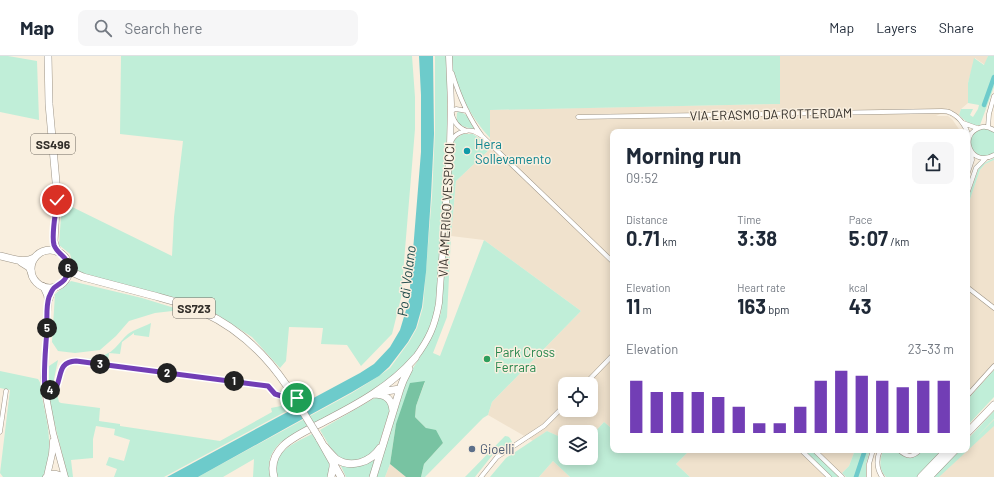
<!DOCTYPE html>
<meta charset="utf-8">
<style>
:root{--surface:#fff;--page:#f6f6f7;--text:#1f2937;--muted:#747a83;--line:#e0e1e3;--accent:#723eb5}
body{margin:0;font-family:Barlow,sans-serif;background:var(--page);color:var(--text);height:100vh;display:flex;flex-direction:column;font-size:15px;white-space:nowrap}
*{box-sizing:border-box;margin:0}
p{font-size:13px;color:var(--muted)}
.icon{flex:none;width:22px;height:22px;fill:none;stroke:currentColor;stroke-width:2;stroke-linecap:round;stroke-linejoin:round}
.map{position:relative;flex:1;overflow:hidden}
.sheet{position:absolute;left:610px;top:73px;width:360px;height:324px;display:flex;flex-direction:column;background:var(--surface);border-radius:8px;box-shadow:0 2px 10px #0003}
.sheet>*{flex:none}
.buttons{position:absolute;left:558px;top:321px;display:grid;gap:8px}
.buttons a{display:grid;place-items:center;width:40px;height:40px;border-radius:8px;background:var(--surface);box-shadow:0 2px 10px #0003;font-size:20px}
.pin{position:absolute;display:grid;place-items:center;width:34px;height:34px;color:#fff;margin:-17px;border:2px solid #fff;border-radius:50%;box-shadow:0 1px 4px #0007}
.km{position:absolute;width:20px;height:20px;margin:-10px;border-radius:50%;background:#222;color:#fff;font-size:11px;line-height:20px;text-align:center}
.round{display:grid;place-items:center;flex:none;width:42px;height:42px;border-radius:8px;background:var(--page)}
.headline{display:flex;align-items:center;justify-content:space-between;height:68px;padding:0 16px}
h1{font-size:22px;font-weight:700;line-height:30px}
.figures{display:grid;grid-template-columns:repeat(3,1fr);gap:6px;height:68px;padding:4px 16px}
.figures div{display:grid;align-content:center}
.figures b{font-size:20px;font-weight:700}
.figures small{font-size:11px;font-weight:400}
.figures p{font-size:11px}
.chart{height:112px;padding:8px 16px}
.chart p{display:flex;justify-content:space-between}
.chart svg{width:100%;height:72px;margin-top:4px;stroke:var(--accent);stroke-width:6}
header{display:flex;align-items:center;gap:24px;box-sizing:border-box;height:56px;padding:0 20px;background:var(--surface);border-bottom:1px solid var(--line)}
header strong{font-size:19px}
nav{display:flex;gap:22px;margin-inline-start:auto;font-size:14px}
.search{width:280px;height:36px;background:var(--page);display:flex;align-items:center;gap:10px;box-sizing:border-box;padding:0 14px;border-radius:8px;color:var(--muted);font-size:15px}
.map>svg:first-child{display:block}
.built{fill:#f0e2cd;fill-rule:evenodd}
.green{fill:#c0eed8}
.forest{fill:#78c3a2}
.water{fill:#6dcbcb}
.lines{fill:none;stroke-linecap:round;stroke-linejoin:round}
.canal{stroke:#6dcbcb;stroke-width:4.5}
.minor-casing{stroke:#9e9587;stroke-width:5}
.secondary-casing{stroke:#9e9587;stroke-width:7}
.primary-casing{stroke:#9e9587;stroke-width:8}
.trunk-casing{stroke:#9e9587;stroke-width:8}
.minor{stroke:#fff;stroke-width:4}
.secondary{stroke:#fff;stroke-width:6}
.primary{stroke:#fff;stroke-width:7}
.trunk{stroke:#fff;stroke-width:7}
.primary-bridge-casing{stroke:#9e9587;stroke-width:8;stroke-linecap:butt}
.primary-bridge{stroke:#fff;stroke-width:7}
.route-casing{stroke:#fff;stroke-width:8}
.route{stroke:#723eb5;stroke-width:5}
.culture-dot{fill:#0f9aa8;stroke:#f9efdf;stroke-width:1.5}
.leisure-dot{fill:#2e9e5b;stroke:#f9efdf;stroke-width:1.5}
.service-dot{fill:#5c6f8a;stroke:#f9efdf;stroke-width:1.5}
.labels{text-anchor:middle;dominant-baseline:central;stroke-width:3;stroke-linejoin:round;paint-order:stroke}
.shield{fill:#f9efdf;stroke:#6e6860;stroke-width:1}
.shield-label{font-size:12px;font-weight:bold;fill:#322e29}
.street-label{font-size:13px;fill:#322e29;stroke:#f9efdf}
.culture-label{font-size:13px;fill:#0d838f;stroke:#f9efdf;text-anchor:start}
.leisure-label{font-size:13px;fill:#27864d;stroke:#f9efdf;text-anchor:start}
.service-label{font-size:13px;fill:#4e5e75;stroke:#f9efdf;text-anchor:start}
.water-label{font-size:14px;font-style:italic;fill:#1e4a4a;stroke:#f9efdf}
</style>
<header>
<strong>Map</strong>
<div class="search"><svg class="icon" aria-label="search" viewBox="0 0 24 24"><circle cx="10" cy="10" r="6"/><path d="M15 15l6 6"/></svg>Search here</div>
<nav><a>Map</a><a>Layers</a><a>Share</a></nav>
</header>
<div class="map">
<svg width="994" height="421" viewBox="0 0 994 421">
<rect width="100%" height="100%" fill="#f9efdf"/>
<!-- built -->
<path class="built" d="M780 0H988L985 9 975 2 968 27V47L961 53 959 59 956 64 948 59 944 58H940L936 60H948L952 63 961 76H613V368L610 371 604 366 591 380V376H565V383L547 375 533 385 488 359 492 346 581 255 484 184 451 180 456 125 489 94 490 82 489 54 780 48ZM565 328H591V354H565Z
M994 104V314L967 344V152L980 114 985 108Z
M994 363V421H939L964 394H967V391Z
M690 394H855L849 410 842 417V421H690L676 408Z
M553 405 570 421H539Z
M390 408 406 421H385Z"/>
<!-- green -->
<path class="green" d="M0 0H8L37 5 39 64 0 56Z
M121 0H412L415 41V73L401 242 392 278 361 310 347 289 321 288 323 272 289 271 286 305 280 312 252 281 208 253 75 215 70 198 59 189 62 146 172 200 174 161 183 85 120 78Z
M435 0H446C450 79 443 157 437 237L434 259 426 280 413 300 403 312 375 335 281 386C269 398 268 405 270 421H253L254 403 223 421H198L352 337 379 320 390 312 409 286 417 272 423 251 432 140 435 74Z
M451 0H780V48L490 54V82C470 60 453 30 451 0Z
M988 0H994V31L980 69C971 70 966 66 959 59L961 53H973L970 59 973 61 978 53 979 49 968 47V27L974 2 984 9Z
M458 56C468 56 470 66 475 74 464 70 455 71 457 57Z
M982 73H988L994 76V97C975 110 959 80 982 73Z
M463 78H473L479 82 489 94 456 125 451 180 447 261 433 297 440 300 484 184 581 255 492 346 488 359 483 362 425 421H421L424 408 443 387 426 372 415 361 416 350 425 326 396 368 390 408 385 421H376L408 320 425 293 441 257 452 90 455 83Z
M994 102V104L985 108 980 114 967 152V145L978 114C982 107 987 106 994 102Z
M71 225 142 242 181 254 155 257 129 265 116 280 100 294 75 297 58 295 52 286 55 238Z
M151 267 149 281 134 279V277L122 286 120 298 109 297 108 306 74 303C89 303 104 303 115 292 120 287 123 282 128 278 135 273 143 271 151 267Z
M58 304 53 328 52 331H49V310Z
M994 314V341L967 370V344Z
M0 315 38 323C42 328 41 335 42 341 48 370 54 392 43 421H3L0 417 10 334 0 332Z
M55 336 57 338 59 346 61 347 100 352 99 365 120 368V370L220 385 272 356 271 352 281 350 280 343 282 342 289 344 294 351 164 421H114L117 413 106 409 109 401 124 405 130 384 114 379 115 373 96 370 93 383V402L71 404 73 421H68L54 365 49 341 50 338 51 337Z
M378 341 387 343 390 353 379 388 376 394 369 401 353 405 340 402 330 391 320 374 373 343Z
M994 355V363L974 384 994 364V370L939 421H932L957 394H967V384Z
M604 366 610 371 613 368V394H690L676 408 690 421H570L553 405 539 421H490L506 402 547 375 565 383V402H591V380Z
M312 378 329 405 330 410 328 421H277C270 396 295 387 312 378Z
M505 380C509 380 510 382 512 386L494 397 475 421H465Z
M803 394H813L839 419 837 421H831Z
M855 394H870L866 408V421H846L842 417 849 410Z
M883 394H897L907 401 911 402 915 400 922 394H944L918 421H886C878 413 880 404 883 394Z
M376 401 370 421H346L340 408Z"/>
<!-- forest -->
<path class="forest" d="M425 325 416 350 415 361 426 372 436 374 443 387 424 408 421 421H406L390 408 396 368 410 327Z"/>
<!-- water -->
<path class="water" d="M419 0H433L434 78 431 140 426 216 422 251 416 272 408 286 389 311 379 320 352 336 288 371 198 421H167L360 317 374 308 390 291 400 274 409 244 421 96V39Z"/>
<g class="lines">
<!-- canal -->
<path class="canal" d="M984 49 994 21
M856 421 865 394"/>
<defs>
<path id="minor" d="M452 17C459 40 468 61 482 80L613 206
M467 55 456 53 451 55C453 65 457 72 467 75
M578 61 942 55C945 55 948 55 951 57 960 61 968 73 969 83
M963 67 977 72
M988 71 989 58 994 40
M994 74C989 71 984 69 979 72 958 80 972 112 994 99
M451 86C454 78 464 73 473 75 476 76 479 78 482 80
M967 119 972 104 971 95
M967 138 976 112 985 103
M967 231 994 252
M585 328 613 299
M45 335 53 334 56 332C62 319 58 305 76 305L269 330C271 332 273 336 275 337 283 343 293 343 301 340L303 336 302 332C290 324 289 336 279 339
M967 340 994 310
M0 376 6 335
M801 394 829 421
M814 394 842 421
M880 394C876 404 876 412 882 421
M899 394C907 401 912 402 920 394
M481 421 497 401 544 370 565 349
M869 421V408L873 394"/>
<path id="secondary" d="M43 230 47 239 48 246 44 322 45 335 53 377 65 421
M49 244 52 235 56 230
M415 302C429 283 435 270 439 247L450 89 451 48 449 0
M47 420 52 398 53 385
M46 421C51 417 57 417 63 421"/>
<path id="primary" d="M48 0 49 48 57 137 54 185 56 192 58 196
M31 213a19 19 0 1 1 38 0a19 19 0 1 1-38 0Z
M68 208 74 217 83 221C106 227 128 233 151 239 169 244 187 248 203 256 238 272 266 299 287 330
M379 336 400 333
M373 338C385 338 392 342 393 355
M967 377 994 349
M319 382 341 421
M325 391C328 395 332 399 336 403 351 413 371 406 380 392
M274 421C271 410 274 399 283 390 293 380 312 372 325 365 358 348 391 330 415 302
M331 421 333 411V407
M373 421 400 333 403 325 409 313
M921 421 947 394
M929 421 955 394"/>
<path id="trunk" d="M0 200C11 202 24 208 34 202
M21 206 29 211 31 215"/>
</defs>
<!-- minor casing -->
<use href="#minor" class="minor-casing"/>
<!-- secondary casing -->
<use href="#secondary" class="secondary-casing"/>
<!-- primary casing -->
<use href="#primary" class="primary-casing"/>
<!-- trunk casing -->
<use href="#trunk" class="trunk-casing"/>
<!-- minor -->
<use href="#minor" class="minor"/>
<!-- secondary -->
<use href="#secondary" class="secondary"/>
<!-- primary -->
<use href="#primary" class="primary"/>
<!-- trunk -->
<use href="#trunk" class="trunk"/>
<defs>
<path id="primary-bridge" d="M287 330 319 382"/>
</defs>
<!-- primary-bridge casing -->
<use href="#primary-bridge" class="primary-bridge-casing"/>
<!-- primary-bridge -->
<use href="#primary-bridge" class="primary-bridge"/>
</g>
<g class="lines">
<defs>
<path id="route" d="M57 144C56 156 51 179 54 189 58 200 70 200 68 215 67 224 62 226 55 231 52 233 51 237 49 241 46 250 47 262 47 271 46 292 43 314 45 335L53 334 56 332C62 319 58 306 76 305L268 330 275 338 288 342H297"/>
</defs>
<!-- route casing -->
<use href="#route" class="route-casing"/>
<!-- route -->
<use href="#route" class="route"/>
</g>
<!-- markers -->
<circle class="culture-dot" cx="467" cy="95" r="4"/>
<circle class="leisure-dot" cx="487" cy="303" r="4"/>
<circle class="service-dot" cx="472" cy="393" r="4"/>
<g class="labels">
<!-- shield labels -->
<g class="shield">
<rect x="31" y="78" width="44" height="20" rx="3"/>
<rect x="173" y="242" width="42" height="20" rx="3"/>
</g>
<g class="shield-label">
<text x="53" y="88">SS496</text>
<text x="194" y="252">SS723</text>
</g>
<!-- street labels -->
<g class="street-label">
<text transform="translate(771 58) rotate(-1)">VIA ERASMO DA ROTTERDAM</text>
<text transform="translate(446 154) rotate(-87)">VIA AMERIGO VESPUCCI</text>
</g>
<!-- culture labels -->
<g class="culture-label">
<text x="475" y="88">Hera<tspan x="475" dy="15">Sollevamento</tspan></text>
</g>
<!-- leisure labels -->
<g class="leisure-label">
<text x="495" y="296">Park Cross<tspan x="495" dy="15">Ferrara</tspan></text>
</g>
<!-- service labels -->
<g class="service-label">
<text x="480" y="393">Gioelli</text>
</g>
<!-- water labels -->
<g class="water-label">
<text transform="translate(406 225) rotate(-83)">Po di Volano</text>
</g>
</g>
</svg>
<div class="buttons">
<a><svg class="icon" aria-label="locate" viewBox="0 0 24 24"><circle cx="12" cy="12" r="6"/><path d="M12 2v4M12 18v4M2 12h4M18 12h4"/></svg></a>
<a><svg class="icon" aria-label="layers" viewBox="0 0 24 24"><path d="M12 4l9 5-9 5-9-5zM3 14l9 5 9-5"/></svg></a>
</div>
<div class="pin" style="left:297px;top:342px;background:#1e9e55"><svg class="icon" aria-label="arrive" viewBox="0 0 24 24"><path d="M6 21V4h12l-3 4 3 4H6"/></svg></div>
<div class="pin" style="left:57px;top:144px;background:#d93025"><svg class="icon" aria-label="check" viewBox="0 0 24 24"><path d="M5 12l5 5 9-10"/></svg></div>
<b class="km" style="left:234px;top:325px">1</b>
<b class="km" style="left:167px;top:317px">2</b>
<b class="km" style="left:100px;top:308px">3</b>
<b class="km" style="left:50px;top:334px">4</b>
<b class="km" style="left:47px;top:272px">5</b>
<b class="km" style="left:68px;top:212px">6</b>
<section class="sheet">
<div class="headline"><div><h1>Morning run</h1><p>09:52</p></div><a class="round"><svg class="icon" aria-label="share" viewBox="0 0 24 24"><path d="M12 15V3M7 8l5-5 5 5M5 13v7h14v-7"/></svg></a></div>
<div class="figures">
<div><p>Distance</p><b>0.71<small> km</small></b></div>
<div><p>Time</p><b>3:38</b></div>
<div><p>Pace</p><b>5:07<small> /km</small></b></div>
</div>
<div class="figures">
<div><p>Elevation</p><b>11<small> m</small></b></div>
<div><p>Heart rate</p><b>163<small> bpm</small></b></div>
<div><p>kcal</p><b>43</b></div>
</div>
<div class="chart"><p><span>Elevation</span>23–33 m</p>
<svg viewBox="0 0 160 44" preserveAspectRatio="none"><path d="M5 44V12M15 44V19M25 44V19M35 44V19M45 44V22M55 44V28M65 44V38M75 44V38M85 44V28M95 44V12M105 44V6M115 44V9M125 44V12M135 44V16M145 44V12M155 44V12"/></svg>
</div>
</section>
</div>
